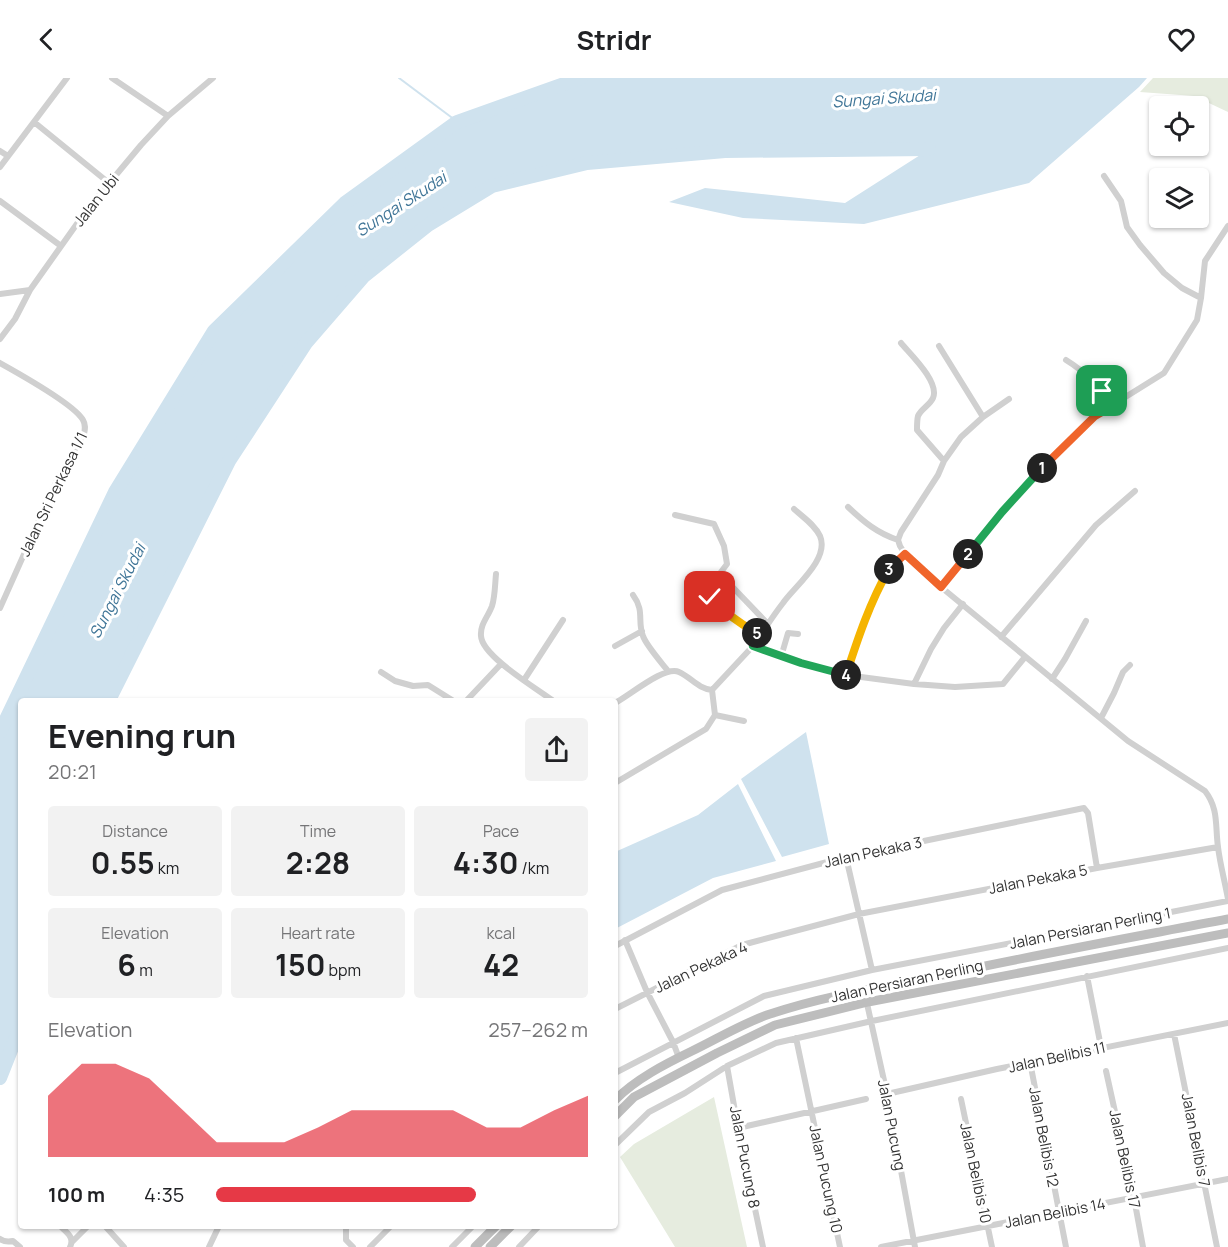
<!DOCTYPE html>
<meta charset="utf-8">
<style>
:root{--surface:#fff;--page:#f2f2f2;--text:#202124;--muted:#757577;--accent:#e63946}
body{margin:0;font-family:Manrope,sans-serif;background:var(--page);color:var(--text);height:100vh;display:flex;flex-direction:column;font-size:22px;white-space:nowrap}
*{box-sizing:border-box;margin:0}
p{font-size:20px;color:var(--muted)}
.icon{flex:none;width:33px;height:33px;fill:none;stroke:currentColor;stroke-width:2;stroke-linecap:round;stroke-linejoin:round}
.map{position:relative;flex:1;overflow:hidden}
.sheet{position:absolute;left:18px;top:620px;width:600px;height:531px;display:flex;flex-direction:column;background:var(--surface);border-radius:6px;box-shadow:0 2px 4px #0004}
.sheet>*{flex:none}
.fabs{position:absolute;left:1149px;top:18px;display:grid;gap:12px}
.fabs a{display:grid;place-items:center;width:60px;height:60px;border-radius:6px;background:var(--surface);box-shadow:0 2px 4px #0004;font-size:30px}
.pin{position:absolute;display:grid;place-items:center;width:51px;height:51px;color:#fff;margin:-26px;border-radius:12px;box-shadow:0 3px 9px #0006}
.km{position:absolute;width:30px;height:30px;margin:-15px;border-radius:50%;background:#222;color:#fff;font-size:16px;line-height:30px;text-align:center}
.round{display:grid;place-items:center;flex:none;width:63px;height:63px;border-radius:6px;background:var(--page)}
.headline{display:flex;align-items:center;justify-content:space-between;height:102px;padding:0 30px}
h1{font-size:33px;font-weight:700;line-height:45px}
.stats{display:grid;grid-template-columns:repeat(3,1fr);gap:9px;height:102px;padding:6px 30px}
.stats div{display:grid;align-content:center;border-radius:6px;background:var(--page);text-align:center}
.stats b{font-size:30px;font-weight:700}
.stats small{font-size:16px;font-weight:400}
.stats p{font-size:16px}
.chart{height:168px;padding:12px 30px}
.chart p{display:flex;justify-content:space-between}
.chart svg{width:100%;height:108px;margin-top:6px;fill:var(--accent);opacity:.7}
ul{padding:0 30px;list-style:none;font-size:20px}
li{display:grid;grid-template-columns:96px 72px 1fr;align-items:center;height:45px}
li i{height:15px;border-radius:8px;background:var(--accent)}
header{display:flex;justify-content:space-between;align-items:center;height:78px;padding:0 30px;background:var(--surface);font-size:27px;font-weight:700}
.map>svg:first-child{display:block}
.green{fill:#e6ecdf}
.water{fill:#cfe2ee}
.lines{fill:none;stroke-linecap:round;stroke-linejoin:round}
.stream{stroke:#cfe2ee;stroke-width:2}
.river{stroke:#cfe2ee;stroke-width:14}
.street{stroke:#d0d0d0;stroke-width:6}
.secondary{stroke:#bdbdbd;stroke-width:9}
.split-1-casing{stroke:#fff;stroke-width:12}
.split-2-casing{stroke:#fff;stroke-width:12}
.split-3-casing{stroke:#fff;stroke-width:12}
.split-4-casing{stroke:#fff;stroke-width:12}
.split-5-casing{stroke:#fff;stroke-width:12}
.split-6-casing{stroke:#fff;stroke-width:12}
.split-1{stroke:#f0652b;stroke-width:8}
.split-2{stroke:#22a559;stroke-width:8}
.split-3{stroke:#f0652b;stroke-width:8}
.split-4{stroke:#f5b400;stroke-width:8}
.split-5{stroke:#22a559;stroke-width:8}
.split-6{stroke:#f5b400;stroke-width:8}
.labels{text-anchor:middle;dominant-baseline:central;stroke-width:6;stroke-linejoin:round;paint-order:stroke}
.street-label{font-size:15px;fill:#333;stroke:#fff}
.water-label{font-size:16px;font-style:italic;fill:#3f7597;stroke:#fff}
</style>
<header><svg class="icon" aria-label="back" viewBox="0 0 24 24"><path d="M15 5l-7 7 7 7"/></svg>Stridr<svg class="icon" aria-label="heart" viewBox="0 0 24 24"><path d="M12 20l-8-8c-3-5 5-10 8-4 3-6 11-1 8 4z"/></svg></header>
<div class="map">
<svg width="1228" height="1169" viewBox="0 0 1228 1169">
<rect width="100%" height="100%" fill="#fff"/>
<!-- green -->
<path class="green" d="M1153 0H1228V34L1194 18 1140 14Z
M714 1019 747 1169H675L620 1079 634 1066Z"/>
<!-- water -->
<path class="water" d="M581 0H1147L1139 9 1029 105 864 146 743 140 669 124 705 110 845 125 928 72 726 73 587 85 492 108 428 147 364 198 306 265 229 383 109 622H21V947L0 1000V654L115 414 214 253 345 125 457 44Z
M806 654 829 766 782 779 741 701Z
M738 706 776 783 713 800 615 851V774L698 737Z"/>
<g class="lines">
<!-- stream -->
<path class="stream" d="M399 0 459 45"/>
<!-- river -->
<path class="river" d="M109 622 229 383 306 265 364 198 428 147 492 108 587 85 725 73 929 71
M0 654 115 414 214 253 345 125 457 44 581 0
M0 1000 21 947"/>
<!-- street -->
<path class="street" d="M112 0 168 38
M34 44 109 105
M0 73 8 78
M0 89 67 0
M1104 98 1121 123 1127 149 1140 167 1164 195 1182 210 1201 220
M0 123 61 168
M0 216 30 212
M0 261 15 241 30 212 86 133 141 67 168 38 213 0
M901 265C910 276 940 304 933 320 930 327 921 331 918 338 917 342 917 348 917 352L944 383
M939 268 983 339
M1066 282C1087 295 1098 308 1114 327
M0 285C18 295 75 327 83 342 86 347 85 351 84 356L58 400 0 530
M1009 321 983 339 961 359 944 383 938 397 901 454 898 462 900 468 905 476 941 509 1128 663 1205 713C1219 731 1215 748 1218 769 1220 786 1225 804 1228 821
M848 429C864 444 877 455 898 462
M675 437 714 446 724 468 727 486 721 494 723 499 768 546
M496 496C495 506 495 519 492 528 488 539 480 546 481 558 482 578 536 610 552 622
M941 509 1002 434 1048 384 1095 338 1164 295 1197 242 1201 220 1205 183 1228 148
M633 517C645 533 637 543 643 558 646 567 661 584 668 593
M710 519C725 537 740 546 760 557
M1001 559 1096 447 1135 413
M615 568 642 553
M753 568C763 554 772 539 783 525 794 509 830 481 820 458 815 447 803 439 794 431
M781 579 788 555 798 556
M381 594 395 603 413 608 428 607 452 622
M846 597 862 549 878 510 891 488 905 476
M1052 601 1065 581 1086 543
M524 602 563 542
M914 606 955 609 1003 606 1025 579
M467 622 501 586
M615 625C629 618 665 587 679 594 692 600 697 610 712 612L753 568 801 585 846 597 914 606 931 571 944 550 963 526
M715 637 744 643
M1101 640 1114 615 1123 594 1130 587
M615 705 706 651 715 637 712 612
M846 779 872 892
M625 862 647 914 673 964 679 980
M615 868 722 812 846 779 1084 730 1088 735 1097 790
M1087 898 1101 969
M864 912 887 1016 915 1169
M615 931 742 867 859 836 1097 790 1218 769
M1174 956 1217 1169
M796 960 840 1169
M1030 984 1066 1169
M727 988 738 1050 763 1169
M1106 993 1134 1120 1143 1169
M615 995 764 918 872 892 1228 823
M887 1016 997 991 1228 945
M961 1021 992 1169
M738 1050 866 1021
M615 1067 649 1034 685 1015 727 988 776 965 872 943 1228 870
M60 1148C66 1154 75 1159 70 1169
M105 1148 124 1169
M346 1148V1162L353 1169
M0 1161C4 1164 8 1164 13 1163L20 1169
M72 1164 88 1148
M209 1169 219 1148
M370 1169 391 1148
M452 1169 473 1148
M519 1169 539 1148
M881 1169 1228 1101"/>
<!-- secondary -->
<path class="secondary" d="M615 1022C636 1001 665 986 692 973 717 961 743 945 770 936 827 917 887 908 947 896 1040 876 1134 859 1228 841
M615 1038 634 1019 717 975 775 947 868 924 1228 855
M475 1169 496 1148
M490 1169 511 1148"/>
</g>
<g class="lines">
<defs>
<path id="split-1" d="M1042 390 1095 338 1114 327 1102 313"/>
<path id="split-2" d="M968 476 1002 434 1042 390"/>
<path id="split-3" d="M889 491 905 476 941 509 968 476"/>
<path id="split-4" d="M846 597C858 560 870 524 889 491"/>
<path id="split-5" d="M757 555 760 557 753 568 801 585 846 597"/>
<path id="split-6" d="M710 519C724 535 739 545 757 555"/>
</defs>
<!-- split-1 casing -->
<use href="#split-1" class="split-1-casing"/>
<!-- split-2 casing -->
<use href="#split-2" class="split-2-casing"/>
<!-- split-3 casing -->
<use href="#split-3" class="split-3-casing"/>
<!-- split-4 casing -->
<use href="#split-4" class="split-4-casing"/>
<!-- split-5 casing -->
<use href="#split-5" class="split-5-casing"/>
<!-- split-6 casing -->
<use href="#split-6" class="split-6-casing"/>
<!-- split-1 -->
<use href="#split-1" class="split-1"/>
<!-- split-2 -->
<use href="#split-2" class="split-2"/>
<!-- split-3 -->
<use href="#split-3" class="split-3"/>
<!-- split-4 -->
<use href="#split-4" class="split-4"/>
<!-- split-5 -->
<use href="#split-5" class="split-5"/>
<!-- split-6 -->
<use href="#split-6" class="split-6"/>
</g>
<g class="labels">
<!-- street labels -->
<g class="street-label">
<text transform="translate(96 122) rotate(-51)">Jalan Ubi</text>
<text transform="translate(53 416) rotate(-64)">Jalan Sri Perkasa 1/1</text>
<text transform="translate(873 774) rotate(-12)">Jalan Pekaka 3</text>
<text transform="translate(1038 801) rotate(-11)">Jalan Pekaka 5</text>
<text transform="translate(1090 850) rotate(-11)">Jalan Persiaran Perling 1</text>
<text transform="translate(701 889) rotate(-25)">Jalan Pekaka 4</text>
<text transform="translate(907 903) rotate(-12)">Jalan Persiaran Perling</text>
<text transform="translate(1057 979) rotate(-12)">Jalan Belibis 11</text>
<text transform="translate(892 1047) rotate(79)">Jalan Pucung</text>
<text transform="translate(1044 1059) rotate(79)">Jalan Belibis 12</text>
<text transform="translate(1196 1062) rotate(79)">Jalan Belibis 7</text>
<text transform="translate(745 1079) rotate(79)">Jalan Pucung 8</text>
<text transform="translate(1125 1081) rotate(78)">Jalan Belibis 17</text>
<text transform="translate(976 1095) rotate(78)">Jalan Belibis 10</text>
<text transform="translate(826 1101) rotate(78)">Jalan Pucung 10</text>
<text transform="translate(1055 1135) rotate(-11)">Jalan Belibis 14</text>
</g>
<!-- water labels -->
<g class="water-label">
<text transform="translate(884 20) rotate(-4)">Sungai Skudai</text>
<text transform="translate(401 126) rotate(-33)">Sungai Skudai</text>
<text transform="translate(117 513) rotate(-63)">Sungai Skudai</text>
</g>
</g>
</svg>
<div class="fabs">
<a><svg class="icon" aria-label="locate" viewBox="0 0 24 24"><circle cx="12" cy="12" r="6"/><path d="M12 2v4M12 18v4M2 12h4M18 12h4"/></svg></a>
<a><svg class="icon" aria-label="layers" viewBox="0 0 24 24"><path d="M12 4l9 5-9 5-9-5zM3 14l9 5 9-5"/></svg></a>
</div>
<div class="pin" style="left:1102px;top:313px;background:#1e9e55"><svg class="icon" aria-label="arrive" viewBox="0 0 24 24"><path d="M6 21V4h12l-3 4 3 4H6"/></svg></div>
<div class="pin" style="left:710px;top:519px;background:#d93025"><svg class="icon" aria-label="check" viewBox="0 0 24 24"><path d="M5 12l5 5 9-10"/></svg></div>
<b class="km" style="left:1042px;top:390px">1</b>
<b class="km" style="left:968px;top:476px">2</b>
<b class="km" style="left:889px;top:491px">3</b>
<b class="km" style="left:846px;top:597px">4</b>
<b class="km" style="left:757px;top:555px">5</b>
<section class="sheet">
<div class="headline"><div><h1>Evening run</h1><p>20:21</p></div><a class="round"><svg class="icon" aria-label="share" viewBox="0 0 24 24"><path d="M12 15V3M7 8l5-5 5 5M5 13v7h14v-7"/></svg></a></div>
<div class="stats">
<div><p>Distance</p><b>0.55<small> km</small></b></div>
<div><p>Time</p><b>2:28</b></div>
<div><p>Pace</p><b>4:30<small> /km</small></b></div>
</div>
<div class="stats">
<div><p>Elevation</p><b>6<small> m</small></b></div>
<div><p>Heart rate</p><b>150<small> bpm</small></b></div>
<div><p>kcal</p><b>42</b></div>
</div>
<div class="chart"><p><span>Elevation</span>257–262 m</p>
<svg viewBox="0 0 160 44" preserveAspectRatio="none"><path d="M0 44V19L10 6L20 6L30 12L40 25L50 38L60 38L70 38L80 32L90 25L100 25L110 25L120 25L130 32L140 32L150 25L160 19V44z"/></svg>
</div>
<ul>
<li><b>100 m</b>4:35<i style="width:70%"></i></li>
</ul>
</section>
</div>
